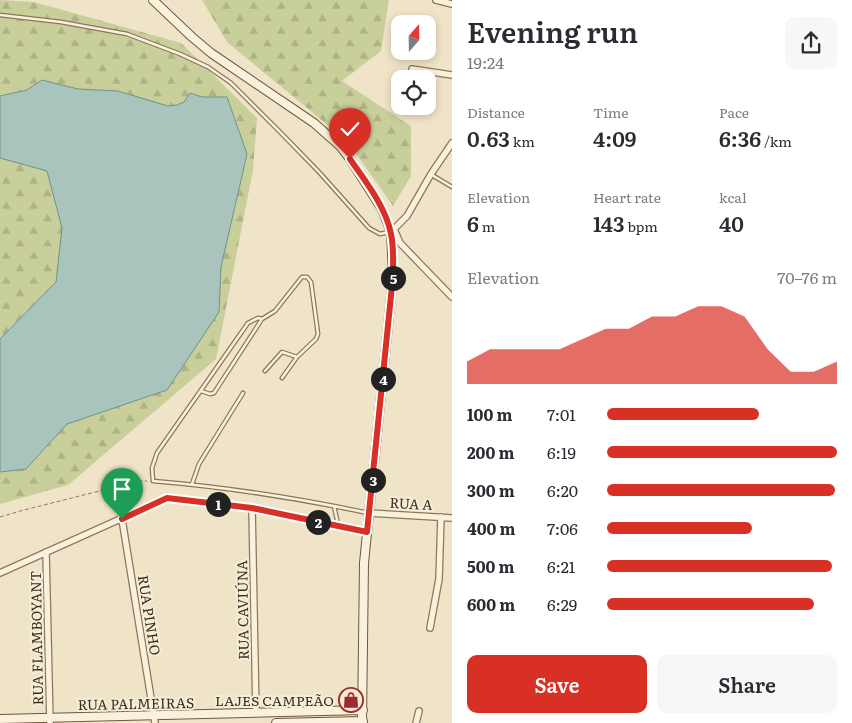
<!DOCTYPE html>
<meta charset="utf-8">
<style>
:root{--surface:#fff;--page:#f7f7f7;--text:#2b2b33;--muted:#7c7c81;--accent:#d93025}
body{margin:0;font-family:Literata,serif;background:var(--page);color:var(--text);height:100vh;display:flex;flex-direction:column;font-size:19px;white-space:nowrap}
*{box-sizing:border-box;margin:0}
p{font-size:16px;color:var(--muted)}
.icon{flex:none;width:28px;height:28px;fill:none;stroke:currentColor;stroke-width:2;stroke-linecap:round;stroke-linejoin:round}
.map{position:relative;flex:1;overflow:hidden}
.side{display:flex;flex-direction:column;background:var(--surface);width:400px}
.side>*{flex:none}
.needle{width:32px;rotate:20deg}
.controls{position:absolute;left:391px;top:15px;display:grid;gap:10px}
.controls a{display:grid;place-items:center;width:45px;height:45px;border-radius:10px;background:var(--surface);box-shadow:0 2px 8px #0003;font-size:25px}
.pin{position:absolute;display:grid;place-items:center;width:42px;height:42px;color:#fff;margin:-51px -21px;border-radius:50% 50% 50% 0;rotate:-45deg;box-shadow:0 0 5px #0007}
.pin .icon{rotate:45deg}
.km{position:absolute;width:25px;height:25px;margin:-12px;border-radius:50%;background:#222;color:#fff;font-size:14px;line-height:25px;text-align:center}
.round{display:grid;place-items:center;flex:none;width:52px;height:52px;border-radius:10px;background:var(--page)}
.overview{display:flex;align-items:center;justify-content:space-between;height:85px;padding:0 15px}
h1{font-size:28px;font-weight:600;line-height:38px}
.figures{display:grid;grid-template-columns:repeat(3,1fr);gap:8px;height:85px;padding:5px 15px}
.figures div{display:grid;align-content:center}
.figures b{font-size:21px;font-weight:600}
.figures small{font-size:14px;font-weight:400}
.figures p{font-size:14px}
.chart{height:140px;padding:10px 15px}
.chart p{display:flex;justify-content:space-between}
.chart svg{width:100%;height:90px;margin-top:5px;fill:var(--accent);opacity:.7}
.cta{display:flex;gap:10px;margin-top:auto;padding:10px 15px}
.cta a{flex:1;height:58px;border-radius:10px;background:var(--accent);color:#fff;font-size:20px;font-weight:600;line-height:58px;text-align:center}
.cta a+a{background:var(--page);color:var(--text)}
ul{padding:0 15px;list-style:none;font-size:16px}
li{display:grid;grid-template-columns:80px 60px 1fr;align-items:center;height:38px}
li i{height:12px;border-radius:6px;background:var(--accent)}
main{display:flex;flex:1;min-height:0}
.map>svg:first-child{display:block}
.forest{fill:url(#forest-firs)}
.water{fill:#a9c4bc;stroke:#6f938a}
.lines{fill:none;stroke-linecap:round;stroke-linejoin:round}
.lane-casing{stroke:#8d765c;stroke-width:5}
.street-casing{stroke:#8d765c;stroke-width:8}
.secondary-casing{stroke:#6f573f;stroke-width:10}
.path{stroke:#8d765c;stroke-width:1;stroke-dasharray:4 2.5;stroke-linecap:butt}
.lane{stroke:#faf1dc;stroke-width:2.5}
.street{stroke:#faf1dc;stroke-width:5.5}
.secondary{stroke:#faf1dc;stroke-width:8}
.route-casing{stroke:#fff;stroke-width:10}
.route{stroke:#d93025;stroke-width:6}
.labels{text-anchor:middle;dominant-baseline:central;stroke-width:4;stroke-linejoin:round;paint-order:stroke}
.street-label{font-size:14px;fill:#3d2e20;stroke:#f7eed8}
.poi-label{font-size:14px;fill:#3d2e20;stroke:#f7eed8;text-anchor:end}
</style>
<main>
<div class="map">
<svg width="452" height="723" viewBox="0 0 452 723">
<defs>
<pattern id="forest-firs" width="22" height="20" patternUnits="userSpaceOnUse" patternTransform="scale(1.25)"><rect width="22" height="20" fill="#c9cf9b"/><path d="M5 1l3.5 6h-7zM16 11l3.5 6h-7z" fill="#aeb285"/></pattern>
</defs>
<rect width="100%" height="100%" fill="#f0e4c8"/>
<!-- forest -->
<path class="forest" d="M0 0 34 2 181 43 257 118 253 170 216 359 68 485 0 504Z
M202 0H389L381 51 342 81 411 126V176L393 206 347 141 227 42Z"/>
<!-- water -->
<path class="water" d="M42 80 78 89 118 91 168 106 177 105 184 102 190 93 202 97H227L247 154 221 267 219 312 167 390 67 424 26 469 0 472V339L56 282 62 228 47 171 0 158V96L27 90Z"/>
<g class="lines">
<defs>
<path id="lane" d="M0 15 61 22 127 34 180 54 208 67 231 83 281 133 319 172 369 228 380 234 389 232
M432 175 452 187
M262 319 258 318 248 323 157 453 152 468 153 481C225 487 297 498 368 513
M265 371 282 352 297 357
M201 391 210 394 214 393 262 319 275 311 302 277H307L311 282 318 334 316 339 297 357 282 378
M192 484 199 464 243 393
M334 506 338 524"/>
<path id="street" d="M436 0 452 4
M412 69 452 75
M394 229 400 243 452 297
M391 232 407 216 431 174 452 143
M252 508 256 713
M369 513 452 518
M122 519 155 723
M46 552 50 723
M0 573 167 498 252 508 367 532
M430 628 439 579 441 517
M416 723 419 711"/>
<path id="secondary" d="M153 0 192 37 211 53 314 123 340 146 350 159 382 209 391 232 393 276 364 563 362 723
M0 719 363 710
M276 723 363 721"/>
</defs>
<!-- lane casing -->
<use href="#lane" class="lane-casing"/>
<!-- street casing -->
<use href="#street" class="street-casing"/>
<!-- secondary casing -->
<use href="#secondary" class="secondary-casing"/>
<!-- path -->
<path class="path" d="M0 517 24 510 139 481H147"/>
<!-- lane -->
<use href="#lane" class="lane"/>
<!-- street -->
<use href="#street" class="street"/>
<!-- secondary -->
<use href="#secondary" class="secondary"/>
</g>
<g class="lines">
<defs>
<path id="route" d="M122 519 167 498 252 508 367 532 393 276C393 262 394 247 391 234 386 207 365 181 350 159"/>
</defs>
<!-- route casing -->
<use href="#route" class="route-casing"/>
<!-- route -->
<use href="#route" class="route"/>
</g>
<!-- icons -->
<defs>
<symbol id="shop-ring" viewBox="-11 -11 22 22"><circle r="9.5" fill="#f7eed8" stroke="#9e2a2b" stroke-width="1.5"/><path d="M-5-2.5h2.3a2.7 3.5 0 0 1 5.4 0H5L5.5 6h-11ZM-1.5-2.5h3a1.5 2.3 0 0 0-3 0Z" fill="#9e2a2b"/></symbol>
</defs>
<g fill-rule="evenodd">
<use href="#shop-ring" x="337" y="686" width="28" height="28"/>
</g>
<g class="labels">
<!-- street labels -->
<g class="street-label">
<text transform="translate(411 503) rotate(3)">RUA A</text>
<text transform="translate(242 610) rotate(-91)">RUA CAVIÚNA</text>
<text transform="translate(150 615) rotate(81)">RUA PINHO</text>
<text transform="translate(36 638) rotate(-91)">RUA FLAMBOYANT</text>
<text transform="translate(136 703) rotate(-1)">RUA PALMEIRAS</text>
</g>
<!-- poi labels -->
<g class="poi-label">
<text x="334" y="700">LAJES CAMPEÃO</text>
</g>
</g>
</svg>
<div class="controls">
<a><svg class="needle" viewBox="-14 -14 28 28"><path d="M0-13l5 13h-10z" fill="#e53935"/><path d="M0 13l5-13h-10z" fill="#7c7c81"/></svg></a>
<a><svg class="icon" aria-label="locate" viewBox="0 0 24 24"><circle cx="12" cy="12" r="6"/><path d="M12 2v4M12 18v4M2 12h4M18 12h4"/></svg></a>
</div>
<div class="pin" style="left:122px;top:519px;background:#1e9e55"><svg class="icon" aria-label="arrive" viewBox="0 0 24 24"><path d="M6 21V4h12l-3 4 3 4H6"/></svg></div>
<div class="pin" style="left:350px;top:159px;background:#d93025"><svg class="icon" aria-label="check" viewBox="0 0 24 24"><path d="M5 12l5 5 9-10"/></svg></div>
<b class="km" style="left:218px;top:504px">1</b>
<b class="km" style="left:318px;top:522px">2</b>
<b class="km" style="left:373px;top:480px">3</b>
<b class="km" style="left:383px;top:379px">4</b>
<b class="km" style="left:393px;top:278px">5</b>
</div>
<section class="side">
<div class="overview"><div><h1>Evening run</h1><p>19:24</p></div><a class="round"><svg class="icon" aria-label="share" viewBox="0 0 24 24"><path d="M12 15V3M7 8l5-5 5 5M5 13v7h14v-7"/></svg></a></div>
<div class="figures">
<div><p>Distance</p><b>0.63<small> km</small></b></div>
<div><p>Time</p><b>4:09</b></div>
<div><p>Pace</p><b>6:36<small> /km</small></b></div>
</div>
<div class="figures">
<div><p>Elevation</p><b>6<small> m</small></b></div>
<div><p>Heart rate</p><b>143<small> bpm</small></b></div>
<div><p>kcal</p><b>40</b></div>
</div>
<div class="chart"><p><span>Elevation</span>70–76 m</p>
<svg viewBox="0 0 160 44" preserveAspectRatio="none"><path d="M0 44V33L10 27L20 27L30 27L40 27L50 22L60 17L70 17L80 11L90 11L100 6L110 6L120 11L130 27L140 38L150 38L160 33V44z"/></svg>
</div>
<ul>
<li><b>100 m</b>7:01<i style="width:66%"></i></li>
<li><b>200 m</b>6:19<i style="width:100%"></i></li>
<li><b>300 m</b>6:20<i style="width:99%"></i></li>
<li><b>400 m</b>7:06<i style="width:63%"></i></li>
<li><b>500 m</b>6:21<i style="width:98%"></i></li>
<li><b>600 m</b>6:29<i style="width:90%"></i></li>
</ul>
<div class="cta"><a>Save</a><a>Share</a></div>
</section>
</main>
